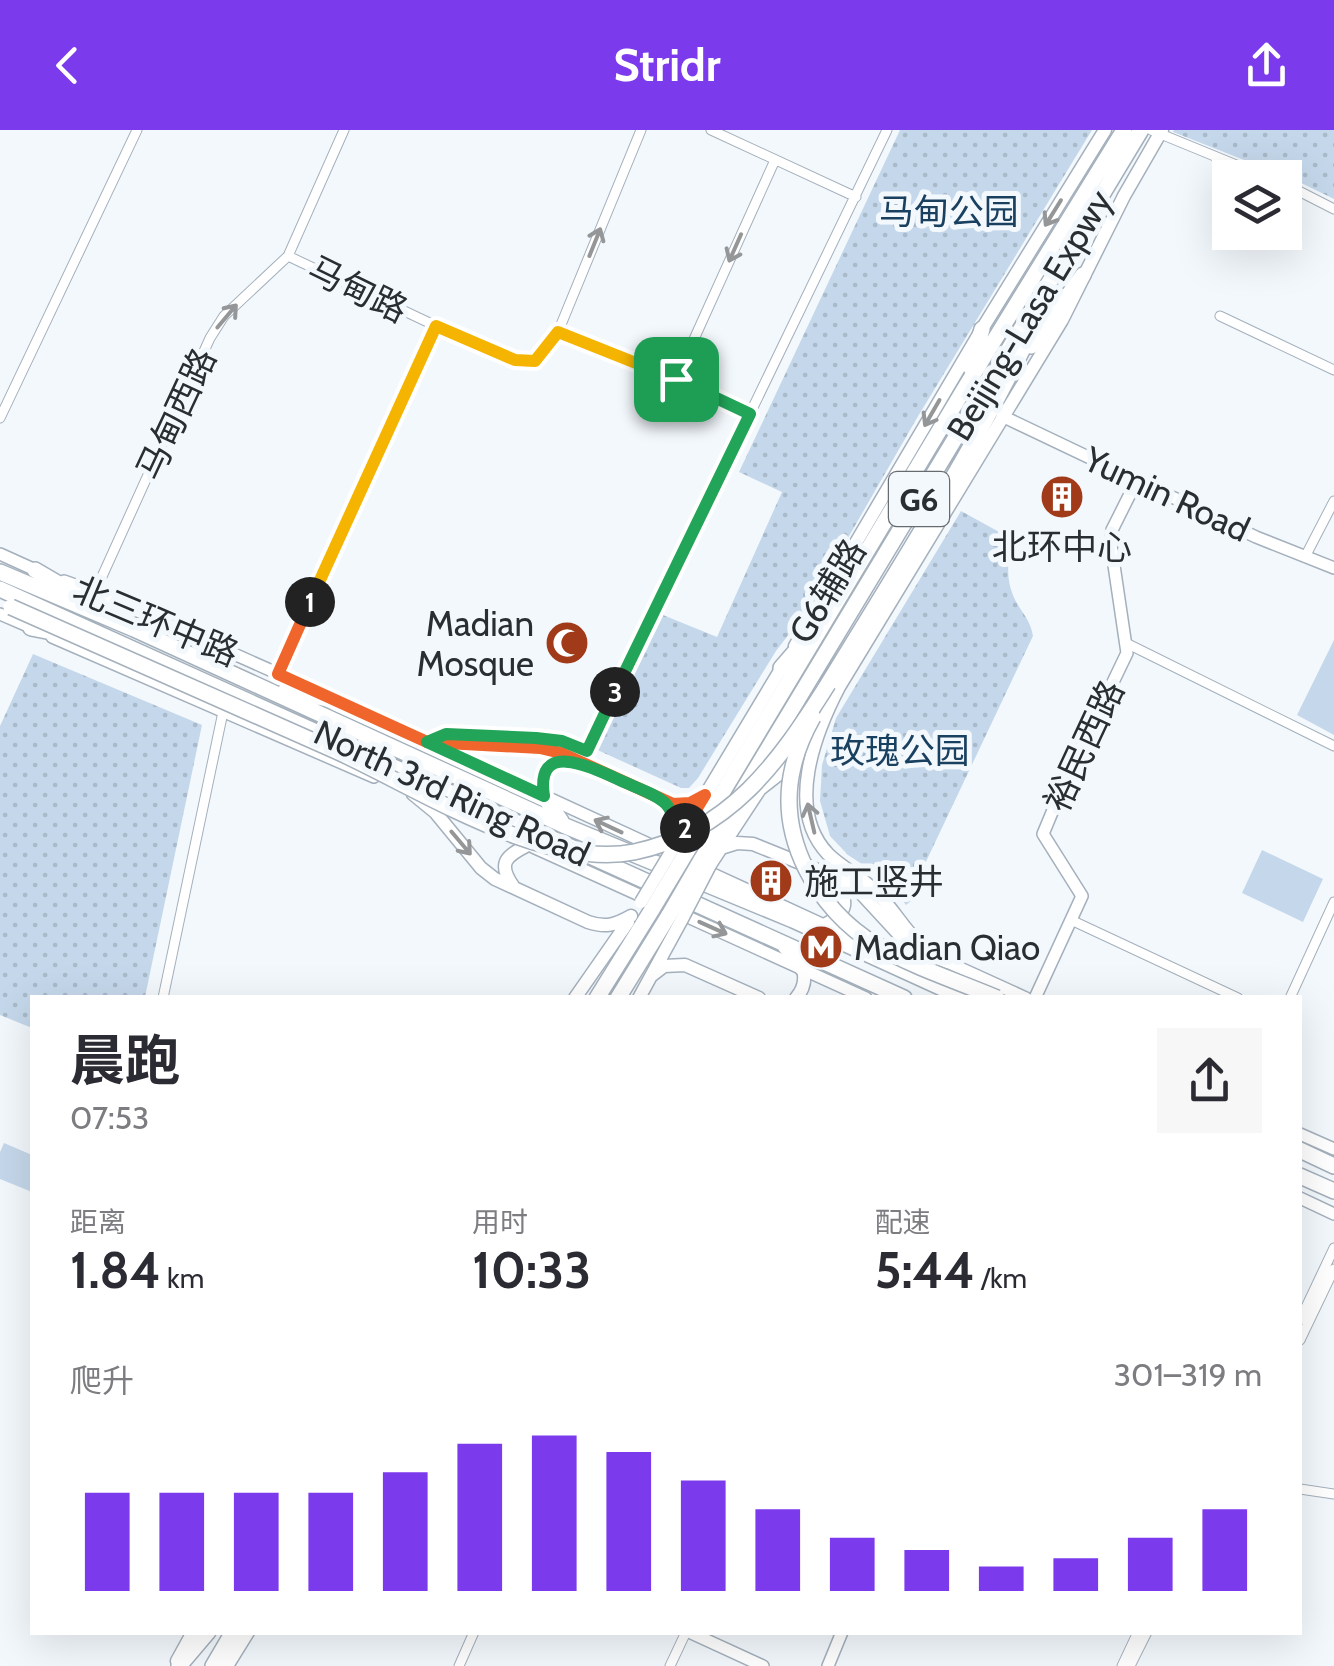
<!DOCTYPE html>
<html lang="zh">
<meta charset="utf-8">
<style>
:root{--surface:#fff;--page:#f7f7f7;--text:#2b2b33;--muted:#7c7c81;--accent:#7c3aed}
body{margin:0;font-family:Cabin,"Noto Sans SC",sans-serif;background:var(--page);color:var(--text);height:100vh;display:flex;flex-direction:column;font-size:38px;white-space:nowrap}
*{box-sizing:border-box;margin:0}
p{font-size:32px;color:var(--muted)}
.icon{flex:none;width:55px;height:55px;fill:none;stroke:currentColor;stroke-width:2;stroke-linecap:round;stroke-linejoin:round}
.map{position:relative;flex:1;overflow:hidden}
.side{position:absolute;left:30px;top:865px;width:1272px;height:640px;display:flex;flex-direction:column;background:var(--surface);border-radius:0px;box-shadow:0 10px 40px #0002}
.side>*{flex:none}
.fabs{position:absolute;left:1212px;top:30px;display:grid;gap:20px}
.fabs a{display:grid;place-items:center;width:90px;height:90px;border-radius:0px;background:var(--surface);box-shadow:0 10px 40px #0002;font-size:50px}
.pin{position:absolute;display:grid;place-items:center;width:85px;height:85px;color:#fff;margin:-42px;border-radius:20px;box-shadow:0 5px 15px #0006}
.km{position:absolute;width:50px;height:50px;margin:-25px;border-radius:50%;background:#222;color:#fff;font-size:28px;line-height:50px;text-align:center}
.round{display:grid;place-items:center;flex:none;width:105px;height:105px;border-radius:0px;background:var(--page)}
.overview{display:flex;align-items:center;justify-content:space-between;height:170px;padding:0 40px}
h1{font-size:55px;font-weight:700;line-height:75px}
.stats{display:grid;grid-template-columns:repeat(3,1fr);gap:15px;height:170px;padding:10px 40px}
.stats div{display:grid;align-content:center}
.stats b{font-size:50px;font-weight:700}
.stats small{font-size:28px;font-weight:400}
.stats p{font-size:28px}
.chart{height:280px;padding:20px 40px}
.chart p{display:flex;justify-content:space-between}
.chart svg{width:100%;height:180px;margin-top:10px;stroke:var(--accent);stroke-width:6}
header{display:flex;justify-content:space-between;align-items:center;height:130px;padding:0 40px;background:var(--accent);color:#fff;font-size:45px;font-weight:700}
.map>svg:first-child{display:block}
.grass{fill:url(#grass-dots)}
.pitch{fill:#c5d8eb}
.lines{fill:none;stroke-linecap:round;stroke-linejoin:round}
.minor-casing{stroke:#a4b0bc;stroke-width:11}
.tertiary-casing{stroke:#a4b0bc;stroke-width:14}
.secondary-casing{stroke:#a4b0bc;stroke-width:15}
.trunk-casing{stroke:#a4b0bc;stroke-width:18}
.motorway-casing{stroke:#a4b0bc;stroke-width:18}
.minor{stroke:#fff;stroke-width:9}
.tertiary{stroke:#fff;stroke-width:11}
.secondary{stroke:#fff;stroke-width:12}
.trunk{stroke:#fff;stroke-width:15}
.motorway{stroke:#fff;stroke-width:15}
.secondary-bridge-casing{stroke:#a4b0bc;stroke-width:15;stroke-linecap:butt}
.trunk-bridge-casing{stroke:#a4b0bc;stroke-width:18;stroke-linecap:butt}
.motorway-bridge-casing{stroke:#a4b0bc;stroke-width:18;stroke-linecap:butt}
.secondary-bridge{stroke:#fff;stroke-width:12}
.trunk-bridge{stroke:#fff;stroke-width:15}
.motorway-bridge{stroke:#fff;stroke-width:15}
.oneway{stroke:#949698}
.split-1-casing{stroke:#fff;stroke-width:20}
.split-2-casing{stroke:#fff;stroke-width:20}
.split-3-casing{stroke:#fff;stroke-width:20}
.split-4-casing{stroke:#fff;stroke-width:20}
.split-1{stroke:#f5b400;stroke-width:12}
.split-2{stroke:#f0652b;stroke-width:12}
.split-3{stroke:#22a559;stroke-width:12}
.split-4{stroke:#22a559;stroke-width:12}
.labels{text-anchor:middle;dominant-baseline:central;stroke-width:10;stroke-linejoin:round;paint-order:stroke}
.shield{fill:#f3f8fd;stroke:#666b6f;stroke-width:2.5}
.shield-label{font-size:32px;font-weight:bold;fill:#292e32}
.park-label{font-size:35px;fill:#1a4060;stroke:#f3f8fd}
.street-label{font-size:35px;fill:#292e32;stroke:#f3f8fd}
.poi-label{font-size:35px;fill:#292e32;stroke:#f3f8fd;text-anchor:start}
</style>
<header><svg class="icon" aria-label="back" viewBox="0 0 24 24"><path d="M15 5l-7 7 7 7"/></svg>Stridr<svg class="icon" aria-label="share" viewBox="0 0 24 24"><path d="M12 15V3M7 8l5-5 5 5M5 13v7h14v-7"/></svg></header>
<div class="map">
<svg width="1334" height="1536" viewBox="0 0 1334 1536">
<defs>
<pattern id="grass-dots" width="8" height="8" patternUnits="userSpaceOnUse" patternTransform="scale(2.5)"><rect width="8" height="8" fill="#c5d8eb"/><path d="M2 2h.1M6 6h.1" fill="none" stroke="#a9baca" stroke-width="1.8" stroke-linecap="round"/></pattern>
</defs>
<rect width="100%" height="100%" fill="#f3f8fd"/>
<!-- grass -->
<path class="grass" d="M900 0H1092L917 288 803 486 776 521 698 648 689 658H681L593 618 663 485 717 507 782 362 739 342Z
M1174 0H1334V69L1295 50 1173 2Z
M961 381 1012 409C1007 434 1005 453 1018 475 1025 486 1031 493 1033 506L922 740 925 760 906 775 885 749 848 725 830 706 820 671 822 635 836 588Z
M33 524 202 595 145 867 32 868V898L0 885V596Z"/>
<!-- pitch -->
<path class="pitch" d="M1334 510V605L1297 585Z
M1262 720 1323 749 1303 792 1242 763Z
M4 1013 32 1025V1062L0 1049V1022Z"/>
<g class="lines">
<defs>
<path id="minor" d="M711 0 856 67
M1151 0 1268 48
M1285 54 1334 79
M288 126 436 196 515 230 535 231 558 202 676 249 751 283
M1220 186 1334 240
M558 202 641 0
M676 249 775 30
M0 288 137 0
M1305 427 1334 371
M95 462 210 208 224 186 288 126 344 0
M1126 513 1334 616
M278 544 436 196
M433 610 446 605C493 606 542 603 587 621L887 0
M1071 790 1238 868
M163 868 223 582
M1290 868 1334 772
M1300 1190 1334 1118
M1300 1210 1334 1139
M1300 1359 1334 1364
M459 1536 474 1502
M670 1536 686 1502
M1122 1536 1138 1502
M1130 1536 1147 1502"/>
<path id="tertiary" d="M1002 286 1256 407 1334 438
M0 424 42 443
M64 451 95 462 317 561
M0 484 35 499
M52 507 374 647
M334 569 653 716
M533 717 648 769
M702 739 824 795 859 806
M679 783 866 868
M886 815 947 832 1026 868
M1035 868 1082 766 1043 704 1063 656 1127 523 1111 415 1112 400 1137 350
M1300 1004 1334 1019
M1300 1068 1334 1084
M689 1502 763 1536
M828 1536 842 1502"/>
<path id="secondary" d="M795 516 982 199 1105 0
M427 612 541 618 561 623 673 674 684 675 703 666
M413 664 435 682 481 738 495 749 588 792C606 798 615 795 631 786
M544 666C541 644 546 627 573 633
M664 672 671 682 677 711
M679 709 784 534
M721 718 737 713 753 714 835 747 857 759 917 824
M710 735 760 659 797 630
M513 756C497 733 506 726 528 715
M824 795C848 783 849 772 836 749
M947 832C939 827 928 822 921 815 904 800 893 778 876 762 862 747 842 738 828 724 785 679 815 603 839 557L1062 190 1124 66 1162 0
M651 846 664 836 685 835 759 868
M575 868 628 792
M639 868 681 791
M796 868C804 859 806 850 803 839
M177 1531 193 1502
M227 1536 248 1502"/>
<path id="trunk" d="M35 440 88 471
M0 442 134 499 563 695 793 790 964 868
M0 459 904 868
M31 498 67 505
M286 560 341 572
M544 666 561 691
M785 816 803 839
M597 868 653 778
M618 868 669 785
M1300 1020 1334 1036
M1300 1046 1334 1061
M179 1536 208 1502
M213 1536 233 1502"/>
<path id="motorway" d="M1031 216 1083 145
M971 238 982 199
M781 538 807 508
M828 554C900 436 976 317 1036 192
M686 723 966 256 1124 0
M701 730 1141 0"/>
</defs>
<!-- minor casing -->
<use href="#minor" class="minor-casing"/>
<!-- tertiary casing -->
<use href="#tertiary" class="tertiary-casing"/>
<!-- secondary casing -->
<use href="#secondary" class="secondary-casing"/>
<!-- trunk casing -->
<use href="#trunk" class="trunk-casing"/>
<!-- motorway casing -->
<use href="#motorway" class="motorway-casing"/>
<!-- minor -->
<use href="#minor" class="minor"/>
<!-- tertiary -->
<use href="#tertiary" class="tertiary"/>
<!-- secondary -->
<use href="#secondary" class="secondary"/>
<!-- trunk -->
<use href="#trunk" class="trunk"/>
<!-- motorway -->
<use href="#motorway" class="motorway"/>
<defs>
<path id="secondary-bridge" d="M641 772 674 717
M681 791 710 735"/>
<path id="trunk-bridge" d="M813 587C804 603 797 619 793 637 776 707 817 779 876 815 913 837 957 851 997 868"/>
<path id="motorway-bridge" d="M11 477C119 525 228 573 336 621 418 658 542 740 634 722 730 702 779 632 828 554
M653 778 686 723
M669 785 701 730"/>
</defs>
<!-- secondary-bridge casing -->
<use href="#secondary-bridge" class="secondary-bridge-casing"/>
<!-- trunk-bridge casing -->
<use href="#trunk-bridge" class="trunk-bridge-casing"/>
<!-- motorway-bridge casing -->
<use href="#motorway-bridge" class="motorway-bridge-casing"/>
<!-- secondary-bridge -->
<use href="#secondary-bridge" class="secondary-bridge"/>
<!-- trunk-bridge -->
<use href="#trunk-bridge" class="trunk-bridge"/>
<!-- motorway-bridge -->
<use href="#motorway-bridge" class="motorway-bridge"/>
</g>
<!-- one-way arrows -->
<defs><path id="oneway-shaft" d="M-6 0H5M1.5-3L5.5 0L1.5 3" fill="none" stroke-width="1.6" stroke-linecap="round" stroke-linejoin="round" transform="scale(2.5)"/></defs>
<g class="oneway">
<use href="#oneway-shaft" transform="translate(1053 83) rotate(122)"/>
<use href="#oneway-shaft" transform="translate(595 112) rotate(-68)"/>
<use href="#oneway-shaft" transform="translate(735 118) rotate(114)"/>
<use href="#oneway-shaft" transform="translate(227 186) rotate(-50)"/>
<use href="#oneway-shaft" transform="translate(932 283) rotate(120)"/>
<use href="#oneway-shaft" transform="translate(811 688) rotate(-103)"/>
<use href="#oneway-shaft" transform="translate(608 696) rotate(-155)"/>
<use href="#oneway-shaft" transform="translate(461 713) rotate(50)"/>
<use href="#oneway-shaft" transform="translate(713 798) rotate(24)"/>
</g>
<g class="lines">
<defs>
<path id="split-1" d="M310 472 436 196 515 230 535 231 558 202 676 249"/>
<path id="split-2" d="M310 472 278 544 427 612 540 618 561 623 673 674 690 673 705 665 685 698"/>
<path id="split-3" d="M615 562 587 621 562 611 536 608 446 604 427 612 544 666C535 607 595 639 624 652 637 658 656 664 666 674 675 684 676 699 677 712L685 698"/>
<path id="split-4" d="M615 562 750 284 676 249"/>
</defs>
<!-- split-1 casing -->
<use href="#split-1" class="split-1-casing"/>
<!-- split-2 casing -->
<use href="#split-2" class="split-2-casing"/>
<!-- split-3 casing -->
<use href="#split-3" class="split-3-casing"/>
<!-- split-4 casing -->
<use href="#split-4" class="split-4-casing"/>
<!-- split-1 -->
<use href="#split-1" class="split-1"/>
<!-- split-2 -->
<use href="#split-2" class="split-2"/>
<!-- split-3 -->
<use href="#split-3" class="split-3"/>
<!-- split-4 -->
<use href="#split-4" class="split-4"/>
</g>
<!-- icons -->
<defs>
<symbol id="building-disc" viewBox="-11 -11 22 22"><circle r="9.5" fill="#a13a18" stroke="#f3f8fd"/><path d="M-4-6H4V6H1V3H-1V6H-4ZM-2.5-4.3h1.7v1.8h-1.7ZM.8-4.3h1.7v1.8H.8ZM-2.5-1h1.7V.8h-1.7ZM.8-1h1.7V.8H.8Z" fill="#fff"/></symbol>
<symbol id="mosque-disc" viewBox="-11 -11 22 22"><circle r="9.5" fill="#a13a18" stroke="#f3f8fd"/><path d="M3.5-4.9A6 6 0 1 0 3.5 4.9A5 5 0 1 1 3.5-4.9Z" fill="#fff"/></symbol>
<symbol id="metro-disc" viewBox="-11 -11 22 22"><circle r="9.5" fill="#a13a18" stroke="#f3f8fd"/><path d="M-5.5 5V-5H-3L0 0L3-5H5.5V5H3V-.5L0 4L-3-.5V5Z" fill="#fff"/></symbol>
</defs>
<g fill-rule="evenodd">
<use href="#building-disc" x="1037" y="342" width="50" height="50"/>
<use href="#mosque-disc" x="542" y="488" width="50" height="50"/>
<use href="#building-disc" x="746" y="726" width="50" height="50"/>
<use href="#metro-disc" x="796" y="792" width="50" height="50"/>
</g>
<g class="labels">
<!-- shield labels -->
<rect class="shield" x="889" y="342" width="60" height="54" rx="8"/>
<g class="shield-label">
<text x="919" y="369">G6</text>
</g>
<!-- park labels -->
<g class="park-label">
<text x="949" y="81">马甸公园</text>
<text x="900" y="620">玫瑰公园</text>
</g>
<!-- street labels -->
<g class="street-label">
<text transform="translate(358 159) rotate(26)">马甸路</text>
<text transform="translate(1029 185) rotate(-59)">Beijing-Lasa Expwy</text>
<text transform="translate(176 284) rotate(-65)">马甸西路</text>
<text transform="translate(1167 364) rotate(25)">Yumin Road</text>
<text transform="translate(827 461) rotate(-59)">G6辅路</text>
<text transform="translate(156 491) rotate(23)">北三环中路</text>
<text transform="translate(1084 616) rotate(-65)">裕民西路</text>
<text transform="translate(452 663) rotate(25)">North 3rd Ring Road</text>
</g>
<!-- poi labels -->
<g class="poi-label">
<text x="1062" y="416" text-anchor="middle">北环中心</text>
<text x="534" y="493" text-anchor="end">Madian<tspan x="534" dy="40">Mosque</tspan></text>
<text x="804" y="751">施工竖井</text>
<text x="854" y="817">Madian Qiao</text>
</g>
</g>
</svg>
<div class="fabs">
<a><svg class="icon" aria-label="layers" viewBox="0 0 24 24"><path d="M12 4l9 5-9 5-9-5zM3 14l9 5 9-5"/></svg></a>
</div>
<div class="pin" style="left:676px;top:249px;background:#1e9e55"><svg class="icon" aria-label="arrive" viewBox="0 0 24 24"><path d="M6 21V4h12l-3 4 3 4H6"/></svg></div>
<b class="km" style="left:310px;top:472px">1</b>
<b class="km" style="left:685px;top:698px">2</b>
<b class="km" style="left:615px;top:562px">3</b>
<section class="side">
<div class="overview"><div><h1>晨跑</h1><p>07:53</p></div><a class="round"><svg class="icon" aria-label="share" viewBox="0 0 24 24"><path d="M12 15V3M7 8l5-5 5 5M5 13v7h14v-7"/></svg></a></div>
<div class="stats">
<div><p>距离</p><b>1.84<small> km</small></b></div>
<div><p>用时</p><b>10:33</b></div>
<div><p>配速</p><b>5:44<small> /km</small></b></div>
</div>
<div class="chart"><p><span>爬升</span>301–319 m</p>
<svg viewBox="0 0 160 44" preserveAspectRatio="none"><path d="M5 44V20M15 44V20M25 44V20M35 44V20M45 44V15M55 44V8M65 44V6M75 44V10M85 44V17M95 44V24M105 44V31M115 44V34M125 44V38M135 44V36M145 44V31M155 44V24"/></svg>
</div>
</section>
</div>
